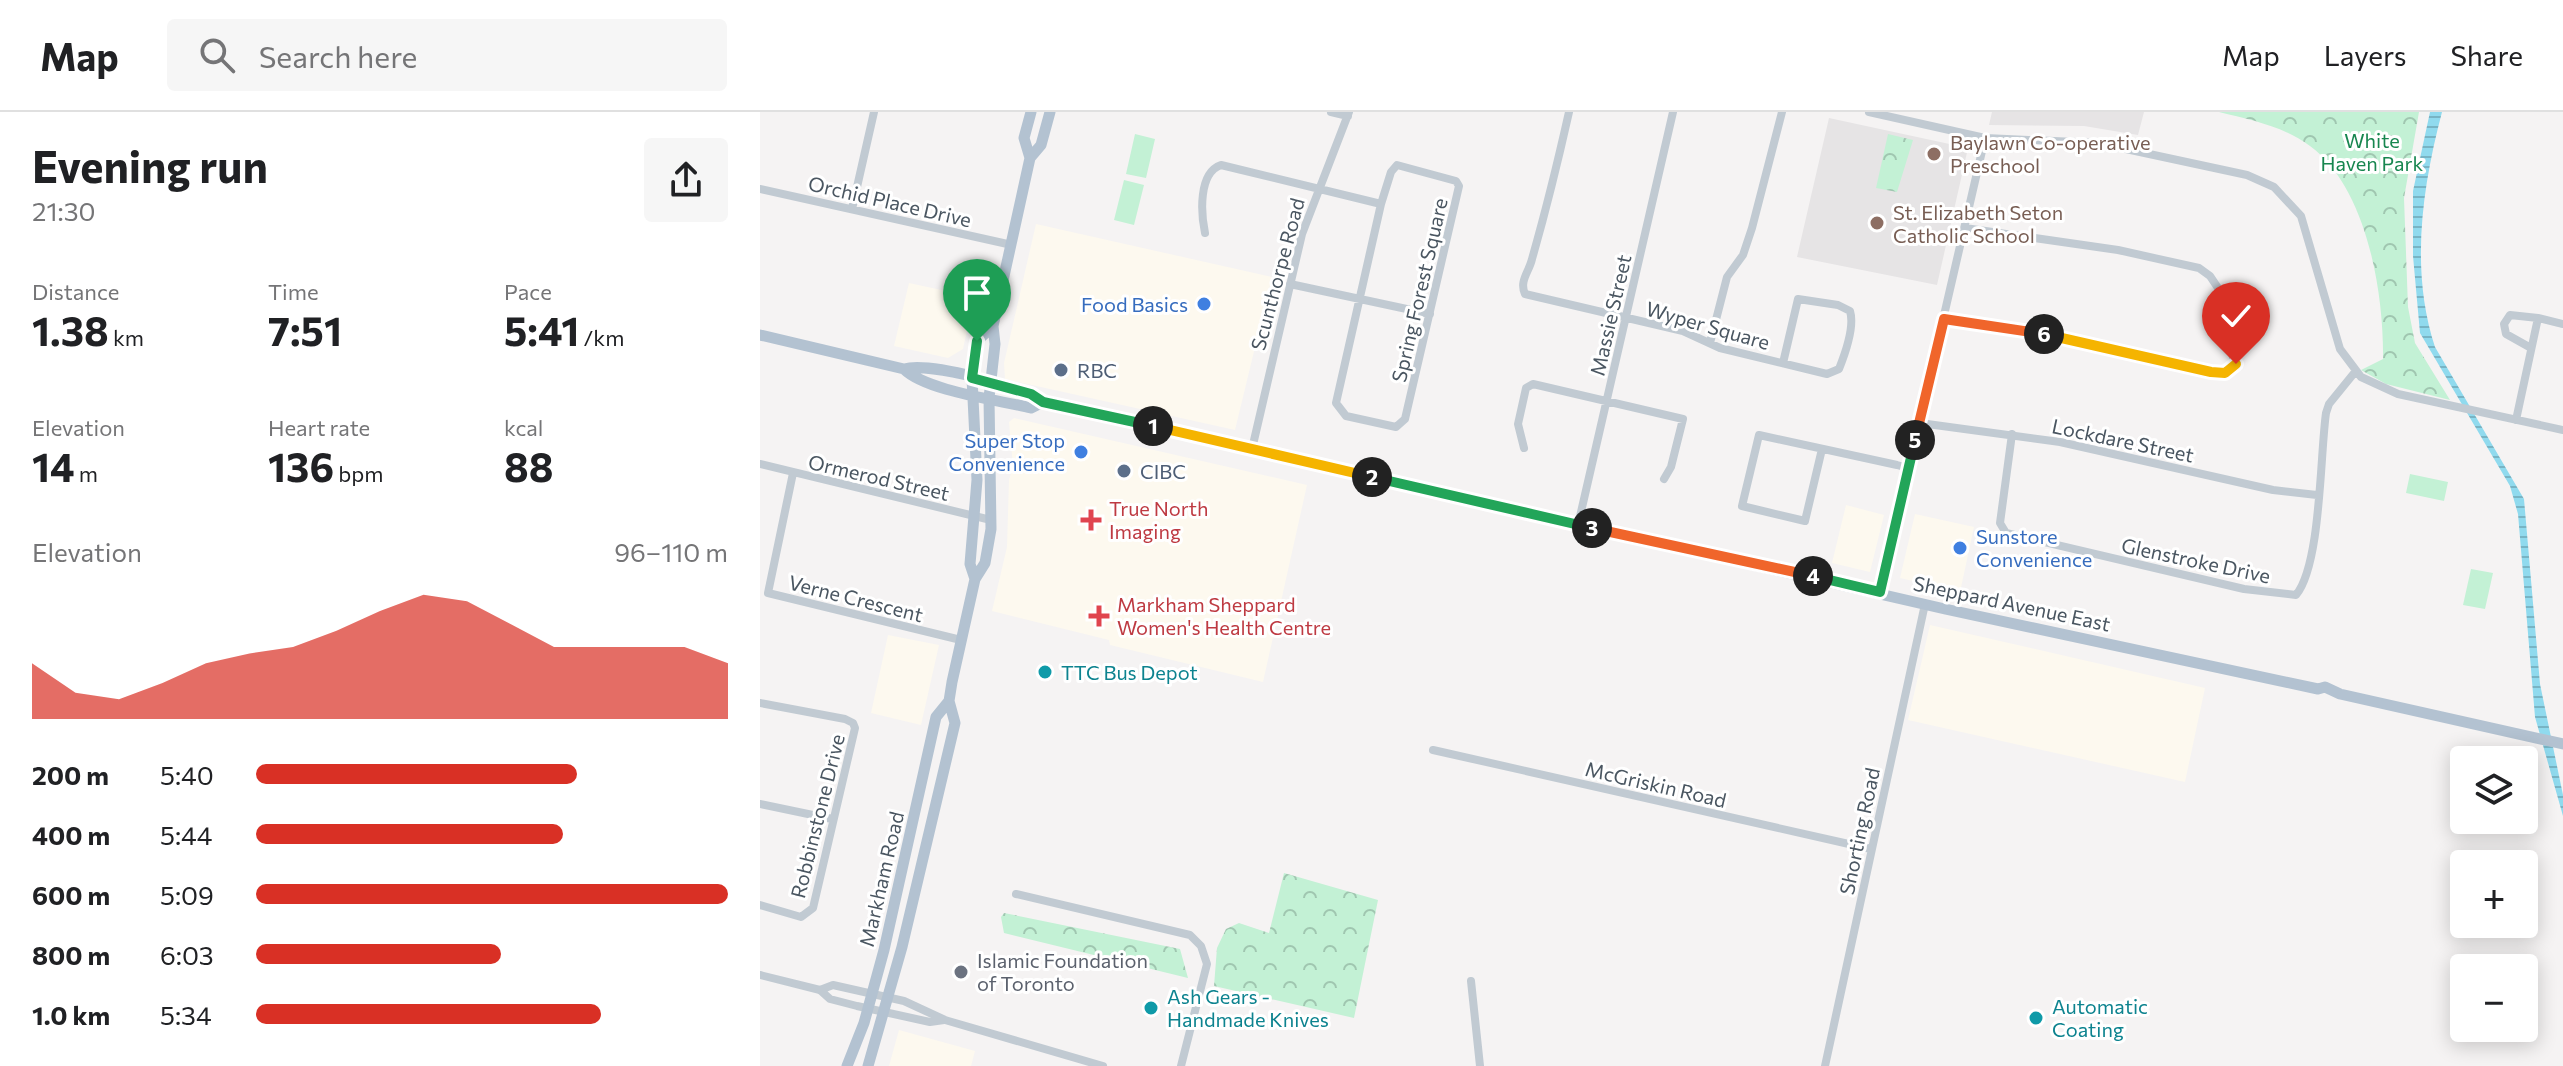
<!DOCTYPE html>
<meta charset="utf-8">
<style>
:root{--surface:#fff;--page:#f6f6f6;--text:#202124;--muted:#757577;--line:#e0e0e0;--accent:#d93025}
body{margin:0;font-family:Commissioner,sans-serif;background:var(--page);color:var(--text);height:100vh;display:flex;flex-direction:column;font-size:30px;white-space:nowrap}
*{box-sizing:border-box;margin:0}
p{font-size:26px;color:var(--muted)}
.icon{flex:none;width:44px;height:44px;fill:none;stroke:currentColor;stroke-width:2;stroke-linecap:round;stroke-linejoin:round}
.map{position:relative;flex:1;overflow:hidden}
.drawer{display:flex;flex-direction:column;background:var(--surface);width:760px}
.drawer>*{flex:none}
.tools{position:absolute;left:1690px;top:634px;display:grid;gap:16px}
.tools a{display:grid;place-items:center;width:88px;height:88px;border-radius:8px;background:var(--surface);box-shadow:0 4px 20px #0003;font-size:40px}
.pin{position:absolute;display:grid;place-items:center;width:68px;height:68px;color:#fff;margin:-82px -34px;border-radius:50% 50% 50% 0;rotate:-45deg;box-shadow:0 0 8px #0007}
.pin .icon{rotate:45deg}
.km{position:absolute;width:40px;height:40px;margin:-20px;border-radius:50%;background:#222;color:#fff;font-size:22px;line-height:40px;text-align:center}
.round{display:grid;place-items:center;flex:none;width:84px;height:84px;border-radius:8px;background:var(--page)}
.head{display:flex;align-items:center;justify-content:space-between;height:136px;padding:0 32px}
h1{font-size:44px;font-weight:700;line-height:60px}
.metrics{display:grid;grid-template-columns:repeat(3,1fr);gap:12px;height:136px;padding:8px 32px}
.metrics div{display:grid;align-content:center}
.metrics b{font-size:40px;font-weight:700}
.metrics small{font-size:22px;font-weight:400}
.metrics p{font-size:22px}
.chart{height:224px;padding:16px 32px}
.chart p{display:flex;justify-content:space-between}
.chart svg{width:100%;height:144px;margin-top:8px;fill:var(--accent);opacity:.7}
ul{padding:0 32px;list-style:none;font-size:26px}
li{display:grid;grid-template-columns:128px 96px 1fr;align-items:center;height:60px}
li i{height:20px;border-radius:10px;background:var(--accent)}
header{display:flex;align-items:center;gap:48px;box-sizing:border-box;height:112px;padding:0 40px;background:var(--surface);border-bottom:2px solid var(--line)}
header strong{font-size:38px}
nav{display:flex;gap:44px;margin-inline-start:auto;font-size:28px}
.search{width:560px;height:72px;background:var(--page);display:flex;align-items:center;gap:20px;box-sizing:border-box;padding:0 28px;border-radius:8px;color:var(--muted);font-size:30px}
main{display:flex;flex:1;min-height:0}
.map>svg:first-child{display:block}
.commercial{fill:#fdf9ef}
.education{fill:#e6e4e5}
.forest{fill:url(#forest-crowns)}
.pitch{fill:#c3f1d5}
.water{fill:url(#water-rules)}
.lines{fill:none;stroke-linecap:round;stroke-linejoin:round}
.minor{stroke:#c1cad2;stroke-width:8}
.major{stroke:#b3c2d1;stroke-width:11}
.split-1-casing{stroke:#fff;stroke-width:16}
.split-2-casing{stroke:#fff;stroke-width:16}
.split-3-casing{stroke:#fff;stroke-width:16}
.split-4-casing{stroke:#fff;stroke-width:16}
.split-5-casing{stroke:#fff;stroke-width:16}
.split-6-casing{stroke:#fff;stroke-width:16}
.split-7-casing{stroke:#fff;stroke-width:16}
.split-1{stroke:#22a559;stroke-width:10}
.split-2{stroke:#f5b400;stroke-width:10}
.split-3{stroke:#22a559;stroke-width:10}
.split-4{stroke:#f0652b;stroke-width:10}
.split-5{stroke:#22a559;stroke-width:10}
.split-6{stroke:#f0652b;stroke-width:10}
.split-7{stroke:#f5b400;stroke-width:10}
.education-dot{fill:#8d6e63;stroke:#fff;stroke-width:3}
.shop-dot{fill:#3f7fe0;stroke:#fff;stroke-width:3}
.service-dot{fill:#5c6f8a;stroke:#fff;stroke-width:3}
.health-dot{fill:#e0444e;stroke:#fff;stroke-width:3}
.culture-dot{fill:#0f9aa8;stroke:#fff;stroke-width:3}
.worship-dot{fill:#6b7280;stroke:#fff;stroke-width:3}
.labels{text-anchor:middle;dominant-baseline:central;stroke-width:6;stroke-linejoin:round;paint-order:stroke}
.park-label{font-size:20px;fill:#17864f;stroke:#fff}
.education-label{font-size:20px;fill:#785e54;stroke:#fff;text-anchor:start}
.street-label{font-size:20px;fill:#4a5661;stroke:#fff}
.shop-label{font-size:20px;fill:#366cbe;stroke:#fff;text-anchor:end}
.service-label{font-size:20px;fill:#4e5e75;stroke:#fff;text-anchor:start}
.health-label{font-size:20px;fill:#be3a42;stroke:#fff;text-anchor:start}
.culture-label{font-size:20px;fill:#0d838f;stroke:#fff;text-anchor:start}
.worship-label{font-size:20px;fill:#5b616d;stroke:#fff;text-anchor:start}
</style>
<header>
<strong>Map</strong>
<div class="search"><svg class="icon" aria-label="search" viewBox="0 0 24 24"><circle cx="10" cy="10" r="6"/><path d="M15 15l6 6"/></svg>Search here</div>
<nav><a>Map</a><a>Layers</a><a>Share</a></nav>
</header>
<main>
<section class="drawer">
<div class="head"><div><h1>Evening run</h1><p>21:30</p></div><a class="round"><svg class="icon" aria-label="share" viewBox="0 0 24 24"><path d="M12 15V3M7 8l5-5 5 5M5 13v7h14v-7"/></svg></a></div>
<div class="metrics">
<div><p>Distance</p><b>1.38<small> km</small></b></div>
<div><p>Time</p><b>7:51</b></div>
<div><p>Pace</p><b>5:41<small> /km</small></b></div>
</div>
<div class="metrics">
<div><p>Elevation</p><b>14<small> m</small></b></div>
<div><p>Heart rate</p><b>136<small> bpm</small></b></div>
<div><p>kcal</p><b>88</b></div>
</div>
<div class="chart"><p><span>Elevation</span>96–110 m</p>
<svg viewBox="0 0 160 44" preserveAspectRatio="none"><path d="M0 44V27L10 36L20 38L30 33L40 27L50 24L60 22L70 17L80 11L90 6L100 8L110 15L120 22L130 22L140 22L150 22L160 27V44z"/></svg>
</div>
<ul>
<li><b>200 m</b>5:40<i style="width:68%"></i></li>
<li><b>400 m</b>5:44<i style="width:65%"></i></li>
<li><b>600 m</b>5:09<i style="width:100%"></i></li>
<li><b>800 m</b>6:03<i style="width:52%"></i></li>
<li><b>1.0 km</b>5:34<i style="width:73%"></i></li>
</ul>
</section>
<div class="map">
<svg width="1803" height="954" viewBox="0 0 1803 954">
<defs>
<pattern id="forest-crowns" width="20" height="18" patternUnits="userSpaceOnUse" patternTransform="scale(2)"><rect width="20" height="18" fill="#c3f1d5"/><path d="M2 6a3 3 0 1 1 6 0M12 15a3 3 0 1 1 6 0" fill="none" stroke="#a0c6b0"/></pattern>
<pattern id="water-rules" width="6" height="5" patternUnits="userSpaceOnUse" patternTransform="scale(2)"><rect width="6" height="5" fill="#90daee"/><path d="M0 2.5h6" fill="none" stroke="#78b4c4"/></pattern>
</defs>
<rect width="100%" height="100%" fill="#f5f3f3"/>
<!-- commercial -->
<path class="commercial" d="M276 112 512 165 475 318 245 267 244 251Z
M149 171 214 185 203 237 188 246 134 234Z
M254 306 547 373 503 570 350 533 349 528 232 499 247 435 249 368 253 354 249 310Z
M1086 393 1124 403 1110 460 1072 451Z
M1155 402 1214 415 1200 480 1140 466Z
M1170 513 1445 576 1425 670 1148 608Z
M128 523 179 533 161 613 111 601Z
M139 918 215 939 211 954H129Z"/>
<!-- education -->
<path class="education" d="M1232 0H1384L1378 23 1324 14 1229 13Z
M1069 6 1208 36 1177 173 1037 145Z"/>
<!-- forest -->
<path class="forest" d="M1459 0H1659L1644 86 1648 195 1655 231 1690 288 1626 272 1601 258 1623 247C1624 181 1607 76 1550 34 1523 14 1491 8 1459 0Z
M1128 22 1153 28 1137 80 1116 76Z
M524 761 618 788 594 906 454 874 457 836 466 817 479 811 509 821Z
M244 801 420 837 428 866 244 821 241 805Z"/>
<!-- pitch -->
<path class="pitch" d="M375 22 395 27 386 66 366 62Z
M364 68 384 73 374 113 354 108Z
M1650 362 1688 370 1684 389 1646 381Z
M1711 457 1733 461 1725 497 1703 493Z"/>
<!-- water -->
<path class="water" d="M1670 0H1682C1662 76 1650 159 1675 235L1764 387 1780 572 1803 683V704L1775 605 1758 402 1750 374 1660 221 1653 144V79Z"/>
<g class="lines">
<!-- minor -->
<path class="minor" d="M571 0 588 4
M809 0C798 49 786 98 772 147 769 160 759 169 765 182L923 219 960 236 1067 262 1079 257C1085 242 1095 215 1090 199L1078 193 1038 187 1023 251
M1109 0 1225 26 1338 31 1487 63 1514 75 1541 104 1580 237 1601 265 1638 282 1803 318
M637 53 696 69 699 74 645 307 636 315 586 304 576 291 621 92 631 60Z
M0 77 252 133
M92 97 114 0
M445 121C441 102 438 61 461 53L621 92
M530 172 670 202
M1184 207 1281 222 1451 260 1465 261 1475 255 1458 176 1450 164 1439 156 1358 138 1205 116
M950 231 967 165 983 143 992 116 1022 0
M1771 236 1746 222 1744 212 1750 203 1778 206
M1756 308 1778 206 1803 212
M1160 311 1300 330 1513 378 1557 383
M1252 322 1240 411 1246 421 1484 477 1536 483C1561 453 1560 343 1566 301L1569 292 1595 260
M764 336 758 312 766 276 773 272 923 307 911 355 904 367
M492 337 542 122 589 0
M1062 337 1045 409 982 394 999 323 1137 353 1148 356
M0 352 231 408
M33 361 8 481 201 528
M818 413 913 0
M1120 480 1225 26
M0 591 85 607 93 611 95 616 53 796 41 805 0 793
M673 638 1111 737
M0 692 72 707
M256 782 430 823 441 834 447 852 421 954
M0 863 60 878 70 887 97 894 170 910 184 908
M711 869 720 954
M60 878 73 873 144 889 185 908 343 954
M1065 954 1165 492"/>
<!-- major -->
<path class="major" d="M270 46 281 33 290 0
M0 223 144 257C170 250 261 274 283 290L1185 497 1558 577 1565 575 1580 582 1803 632
M144 257C166 279 239 288 271 296L283 290
M215 467 210 452 217 368 212 266 217 229 233 214
M87 954 104 911 124 838 176 605 189 589
M108 954 142 835 195 611 189 589 192 570 215 467 225 451 231 417 229 286 235 232 233 214 270 46 264 26 271 0"/>
</g>
<g class="lines">
<defs>
<path id="split-1" d="M217 229 212 266 271 282 283 290 393 314"/>
<path id="split-2" d="M393 314 612 365"/>
<path id="split-3" d="M612 365 832 416"/>
<path id="split-4" d="M832 416 1053 464"/>
<path id="split-5" d="M1053 464 1120 480 1155 328"/>
<path id="split-6" d="M1155 328 1184 207 1284 222"/>
<path id="split-7" d="M1284 222 1451 260 1465 261 1476 252"/>
</defs>
<!-- split-1 casing -->
<use href="#split-1" class="split-1-casing"/>
<!-- split-2 casing -->
<use href="#split-2" class="split-2-casing"/>
<!-- split-3 casing -->
<use href="#split-3" class="split-3-casing"/>
<!-- split-4 casing -->
<use href="#split-4" class="split-4-casing"/>
<!-- split-5 casing -->
<use href="#split-5" class="split-5-casing"/>
<!-- split-6 casing -->
<use href="#split-6" class="split-6-casing"/>
<!-- split-7 casing -->
<use href="#split-7" class="split-7-casing"/>
<!-- split-1 -->
<use href="#split-1" class="split-1"/>
<!-- split-2 -->
<use href="#split-2" class="split-2"/>
<!-- split-3 -->
<use href="#split-3" class="split-3"/>
<!-- split-4 -->
<use href="#split-4" class="split-4"/>
<!-- split-5 -->
<use href="#split-5" class="split-5"/>
<!-- split-6 -->
<use href="#split-6" class="split-6"/>
<!-- split-7 -->
<use href="#split-7" class="split-7"/>
</g>
<!-- markers -->
<g class="education-dot">
<circle cx="1174" cy="42" r="8"/>
<circle cx="1117" cy="111" r="8"/>
</g>
<g class="shop-dot">
<circle cx="444" cy="192" r="8"/>
<circle cx="321" cy="340" r="8"/>
<circle cx="1200" cy="436" r="8"/>
</g>
<g class="service-dot">
<circle cx="301" cy="258" r="8"/>
<circle cx="364" cy="359" r="8"/>
</g>
<g class="health-dot">
<path d="M327 396h8v8h8v8h-8v8h-8v-8h-8v-8h8z"/>
<path d="M335 492h8v8h8v8h-8v8h-8v-8h-8v-8h8z"/>
</g>
<g class="culture-dot">
<circle cx="285" cy="560" r="8"/>
<circle cx="391" cy="896" r="8"/>
<circle cx="1276" cy="906" r="8"/>
</g>
<circle class="worship-dot" cx="201" cy="860" r="8"/>
<g class="labels">
<!-- park labels -->
<g class="park-label">
<text x="1612" y="28">White<tspan x="1612" dy="23">Haven Park</tspan></text>
</g>
<!-- education labels -->
<g class="education-label">
<text x="1190" y="30">Baylawn Co-operative<tspan x="1190" dy="23">Preschool</tspan></text>
<text x="1133" y="100">St. Elizabeth Seton<tspan x="1133" dy="23">Catholic School</tspan></text>
</g>
<!-- street labels -->
<g class="street-label">
<text transform="translate(130 89) rotate(13)">Orchid Place Drive</text>
<text transform="translate(517 162) rotate(-75)">Scunthorpe Road</text>
<text transform="translate(659 178) rotate(-77)">Spring Forest Square</text>
<text transform="translate(850 203) rotate(-77)">Massie Street</text>
<text transform="translate(948 213) rotate(16)">Wyper Square</text>
<text transform="translate(1363 328) rotate(12)">Lockdare Street</text>
<text transform="translate(119 365) rotate(13)">Ormerod Street</text>
<text transform="translate(1436 448) rotate(12)">Glenstroke Drive</text>
<text transform="translate(96 486) rotate(14)">Verne Crescent</text>
<text transform="translate(1252 491) rotate(12)">Sheppard Avenue East</text>
<text transform="translate(896 672) rotate(13)">McGriskin Road</text>
<text transform="translate(57 704) rotate(-76)">Robbinstone Drive</text>
<text transform="translate(1099 719) rotate(-78)">Shorting Road</text>
<text transform="translate(121 767) rotate(-77)">Markham Road</text>
</g>
<!-- shop labels -->
<g class="shop-label">
<text x="428" y="192">Food Basics</text>
<text x="305" y="328">Super Stop<tspan x="305" dy="23">Convenience</tspan></text>
<text x="1216" y="424" text-anchor="start">Sunstore<tspan x="1216" dy="23">Convenience</tspan></text>
</g>
<!-- service labels -->
<g class="service-label">
<text x="317" y="258">RBC</text>
<text x="380" y="359">CIBC</text>
</g>
<!-- health labels -->
<g class="health-label">
<text x="349" y="396">True North<tspan x="349" dy="23">Imaging</tspan></text>
<text x="357" y="492">Markham Sheppard<tspan x="357" dy="23">Women's Health Centre</tspan></text>
</g>
<!-- culture labels -->
<g class="culture-label">
<text x="301" y="560">TTC Bus Depot</text>
<text x="407" y="884">Ash Gears -<tspan x="407" dy="23">Handmade Knives</tspan></text>
<text x="1292" y="894">Automatic<tspan x="1292" dy="23">Coating</tspan></text>
</g>
<!-- worship labels -->
<g class="worship-label">
<text x="217" y="848">Islamic Foundation<tspan x="217" dy="23">of Toronto</tspan></text>
</g>
</g>
</svg>
<div class="tools">
<a><svg class="icon" aria-label="layers" viewBox="0 0 24 24"><path d="M12 4l9 5-9 5-9-5zM3 14l9 5 9-5"/></svg></a>
<a>+</a>
<a>−</a>
</div>
<div class="pin" style="left:217px;top:229px;background:#1e9e55"><svg class="icon" aria-label="arrive" viewBox="0 0 24 24"><path d="M6 21V4h12l-3 4 3 4H6"/></svg></div>
<div class="pin" style="left:1476px;top:252px;background:#d93025"><svg class="icon" aria-label="check" viewBox="0 0 24 24"><path d="M5 12l5 5 9-10"/></svg></div>
<b class="km" style="left:393px;top:314px">1</b>
<b class="km" style="left:612px;top:365px">2</b>
<b class="km" style="left:832px;top:416px">3</b>
<b class="km" style="left:1053px;top:464px">4</b>
<b class="km" style="left:1155px;top:328px">5</b>
<b class="km" style="left:1284px;top:222px">6</b>
</div>
</main>
